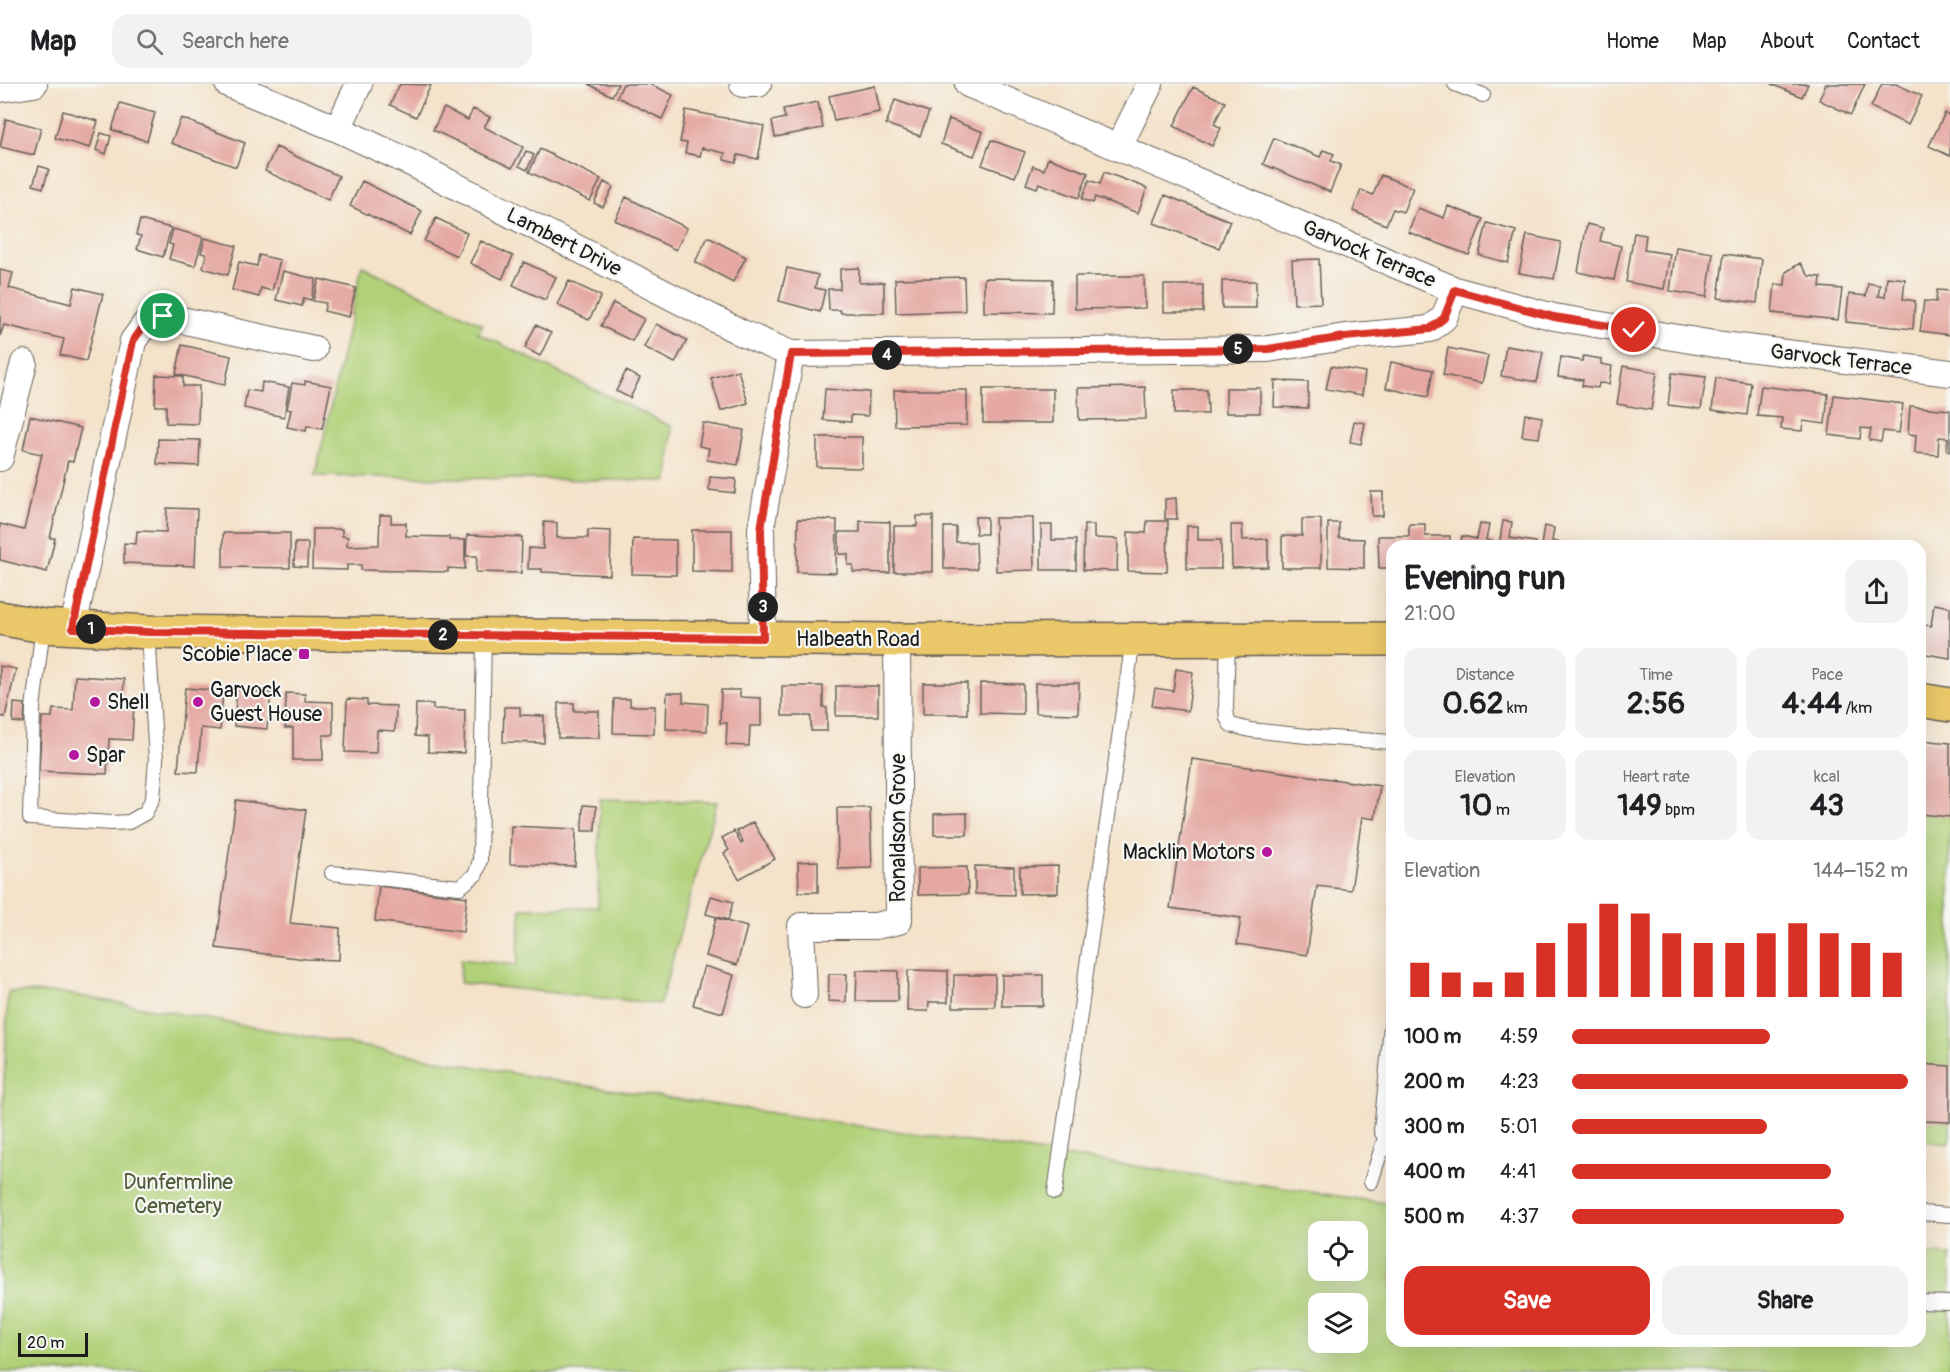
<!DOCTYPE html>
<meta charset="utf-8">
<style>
:root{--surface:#fff;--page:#f2f2f2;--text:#202124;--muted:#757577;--line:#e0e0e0;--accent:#d93025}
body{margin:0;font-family:Pangolin,sans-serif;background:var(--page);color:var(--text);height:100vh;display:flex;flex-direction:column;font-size:22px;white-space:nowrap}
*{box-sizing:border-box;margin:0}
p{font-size:20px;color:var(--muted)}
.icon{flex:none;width:33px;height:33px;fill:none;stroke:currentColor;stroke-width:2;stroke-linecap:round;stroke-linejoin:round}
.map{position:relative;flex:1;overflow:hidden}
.details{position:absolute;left:1386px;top:456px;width:540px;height:807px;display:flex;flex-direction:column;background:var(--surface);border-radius:18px;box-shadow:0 6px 24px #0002}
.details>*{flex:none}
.controls{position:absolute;left:1308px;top:1137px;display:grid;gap:12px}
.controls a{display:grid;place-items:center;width:60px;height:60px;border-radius:12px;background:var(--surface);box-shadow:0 6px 24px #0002;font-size:30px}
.scale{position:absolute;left:18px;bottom:15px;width:70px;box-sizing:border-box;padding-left:6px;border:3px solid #1c1c1c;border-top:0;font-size:16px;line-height:21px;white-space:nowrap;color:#1c1c1c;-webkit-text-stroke:4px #f6f6f2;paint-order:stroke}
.pin{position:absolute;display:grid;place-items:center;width:51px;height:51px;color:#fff;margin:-26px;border:3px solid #fff;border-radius:50%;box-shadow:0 2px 6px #0007}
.km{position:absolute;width:30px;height:30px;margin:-15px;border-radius:50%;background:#222;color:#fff;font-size:16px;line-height:30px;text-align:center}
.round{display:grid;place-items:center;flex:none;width:63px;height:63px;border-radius:18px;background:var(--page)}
.headline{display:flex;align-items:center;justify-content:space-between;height:102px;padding:0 18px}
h1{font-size:33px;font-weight:700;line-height:45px}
.stats{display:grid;grid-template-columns:repeat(3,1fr);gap:9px;height:102px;padding:6px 18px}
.stats div{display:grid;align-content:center;border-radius:15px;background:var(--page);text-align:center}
.stats b{font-size:30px;font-weight:700}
.stats small{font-size:16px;font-weight:400}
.stats p{font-size:16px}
.chart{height:168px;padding:12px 18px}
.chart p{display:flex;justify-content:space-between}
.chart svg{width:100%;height:108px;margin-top:6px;stroke:var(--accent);stroke-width:6}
.action{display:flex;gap:12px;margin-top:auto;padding:12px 18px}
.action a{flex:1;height:69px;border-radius:18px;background:var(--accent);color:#fff;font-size:24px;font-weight:700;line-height:69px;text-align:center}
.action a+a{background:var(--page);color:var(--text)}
ul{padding:0 18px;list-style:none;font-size:20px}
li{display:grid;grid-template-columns:96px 72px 1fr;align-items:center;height:45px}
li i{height:15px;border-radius:8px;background:var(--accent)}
header{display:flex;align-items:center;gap:36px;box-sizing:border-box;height:84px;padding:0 30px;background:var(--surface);border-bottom:2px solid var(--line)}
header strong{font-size:28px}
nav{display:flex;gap:33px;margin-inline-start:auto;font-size:21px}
.search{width:420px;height:54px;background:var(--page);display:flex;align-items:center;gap:15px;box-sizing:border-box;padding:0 21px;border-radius:18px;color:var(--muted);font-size:22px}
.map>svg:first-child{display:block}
.green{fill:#b1d178;stroke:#66764a;stroke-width:1.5;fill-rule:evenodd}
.building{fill:#e5a8a2}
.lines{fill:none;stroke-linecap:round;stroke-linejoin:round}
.lane-casing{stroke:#686159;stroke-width:16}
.street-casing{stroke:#686159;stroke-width:28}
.primary-casing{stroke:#686159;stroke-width:36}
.lane{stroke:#fff;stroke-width:14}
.street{stroke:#fff;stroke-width:26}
.primary{stroke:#eac769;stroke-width:33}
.route-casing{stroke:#fff;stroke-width:12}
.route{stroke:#d93025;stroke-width:8}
.poi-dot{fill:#b5179e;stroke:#f6f6f2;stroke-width:2}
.labels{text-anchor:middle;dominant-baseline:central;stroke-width:4.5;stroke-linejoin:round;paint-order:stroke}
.street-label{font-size:21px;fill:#1c1c1c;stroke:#f6f6f2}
.poi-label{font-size:21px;fill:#1c1c1c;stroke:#f6f6f2;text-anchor:start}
.park-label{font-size:21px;fill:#505b3c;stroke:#f6f6f2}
</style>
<header>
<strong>Map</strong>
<div class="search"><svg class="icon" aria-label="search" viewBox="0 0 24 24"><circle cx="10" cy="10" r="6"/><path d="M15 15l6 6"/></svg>Search here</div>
<nav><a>Home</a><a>Map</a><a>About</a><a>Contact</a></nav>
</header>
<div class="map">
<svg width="1950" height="1288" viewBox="0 0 1950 1288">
<rect width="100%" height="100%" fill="#f6f6f2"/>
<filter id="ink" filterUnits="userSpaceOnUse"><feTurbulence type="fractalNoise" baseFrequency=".0167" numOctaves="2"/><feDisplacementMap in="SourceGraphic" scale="12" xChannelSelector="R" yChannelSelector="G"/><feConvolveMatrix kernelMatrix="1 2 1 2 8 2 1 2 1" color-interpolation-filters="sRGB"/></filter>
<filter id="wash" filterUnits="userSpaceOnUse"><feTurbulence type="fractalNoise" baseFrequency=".008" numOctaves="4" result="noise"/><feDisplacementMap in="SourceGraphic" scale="24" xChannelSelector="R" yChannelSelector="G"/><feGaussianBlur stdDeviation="1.35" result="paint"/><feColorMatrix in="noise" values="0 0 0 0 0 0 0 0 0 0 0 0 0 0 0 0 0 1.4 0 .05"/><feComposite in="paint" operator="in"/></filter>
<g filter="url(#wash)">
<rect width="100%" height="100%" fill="#f4e2c9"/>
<!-- green -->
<path class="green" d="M362 182 483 240 478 249 672 343 668 397 315 392Z
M1920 658 1950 661V1059L1920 1057Z
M600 715 717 718 660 920 460 899 461 875 517 881 521 824 598 823Z
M8 908 63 909 568 999 1392 1120V1257H1920V1169L1950 1171V1288H0V1093ZM1318 1148H1358V1186H1318ZM1318 1220H1358V1258H1318Z"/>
<g id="blocks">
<!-- building -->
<path class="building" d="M400 0 431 1 416 33 390 21Z
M588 0H618L612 12Z
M623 0H650L673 11 662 35 617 13Z
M1771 0H1808L1802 13Z
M1826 0H1865L1851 31 1819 16Z
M1882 0H1896L1922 12 1908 41 1871 23Z
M875 2 880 28 834 37 829 12Z
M1193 3 1225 18 1214 40 1221 44 1212 62 1174 42Z
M895 16 929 28 920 52 886 40Z
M818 18 823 44 775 53 772 37 785 34 783 25Z
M120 19 155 29 147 57 112 46Z
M444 24 468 36 473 25 490 33 484 43 523 63 512 84 433 46Z
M686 26 764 42 758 75 738 71 736 79 724 76 725 69 702 64 700 72 685 69 687 59 680 58Z
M63 27 98 37 90 64 55 54Z
M1945 29 1950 32V72L1929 62Z
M181 34 245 59 236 83 171 59Z
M6 35 41 44 34 71 0 63Z
M949 35 983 48 974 72 941 60Z
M101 49 111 52 106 70 96 66Z
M1274 54 1320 73 1323 66 1334 70 1331 77 1341 81 1330 108 1263 80Z
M991 56 1025 68 1015 93 982 81Z
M276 63 339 92 328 116 265 87Z
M540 65 601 95 590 117 529 88Z
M526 67 534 71 527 86 519 82Z
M1048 74 1088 89 1079 114 1039 99 1037 104 1026 100 1033 82 1044 86Z
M39 82 49 85 43 104 33 101Z
M1104 88 1147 104 1138 129 1095 113 1093 119 1082 115 1089 96 1100 100Z
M1381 91 1413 104 1403 128 1393 125 1386 141 1353 127 1361 106 1373 111Z
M362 97 422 127 410 151 350 122Z
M604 98 613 103 603 123 594 119Z
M1165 111 1230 137 1219 164 1154 139Z
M626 113 687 144 676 166 615 136Z
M1448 122 1483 135 1469 171 1408 148 1418 124 1444 134Z
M436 134 467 149 457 172 424 157Z
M140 136 171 144 163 173 137 165 141 152 136 151Z
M1487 139 1516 147 1508 179 1479 171Z
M1587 140 1603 144 1600 157 1621 162 1614 196 1578 188Z
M173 145 203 153 195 182 169 175 173 161 169 160Z
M1634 149 1646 151 1644 166 1670 170 1664 205 1626 198Z
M1527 151 1561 158 1554 195 1519 189Z
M708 153 746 173 733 198 695 178Z
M205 154 236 162 228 191 203 184 206 170 201 169Z
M481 157 513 172 502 195 470 179Z
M1676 163 1713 169 1707 213 1670 207Z
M1724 170 1762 175 1757 219 1718 214Z
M259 171 280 176 272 207 261 204 259 213 232 206 239 178 257 182Z
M1319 175 1321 219 1294 220 1292 176Z
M524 178 556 193 545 216 513 201Z
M1800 179 1809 192 1821 193 1820 203 1842 205 1838 236 1772 229 1775 200 1785 201 1786 188Z
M787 184 818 191 815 204 825 206 820 228 779 217Z
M859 184V199L884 198V229H841L840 226H829L828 205H840V185Z
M0 186 13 189 9 204 71 220 75 203 103 210 86 277 60 271 64 255 4 241 0 252Z
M283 187 316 195 311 216 304 214 302 222 276 216Z
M1075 192H1144L1145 224 1075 225Z
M964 193 965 227 896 229 895 195Z
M1887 193 1905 195 1903 215 1915 217 1913 245 1846 238 1849 210 1866 212 1868 199 1880 201 1878 212 1885 213Z
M984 194 1053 195 1052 229 984 228Z
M319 195 356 204 349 233 324 227 326 219 313 217Z
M569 197 601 212 589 236 557 221Z
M1222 197H1256V224H1222Z
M1164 201H1203V228H1164Z
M1937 206 1950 207V251L1920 247 1924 217 1936 218Z
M613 219 644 235 632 257 601 242Z
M656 240 687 256 675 279 644 263Z
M536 241 551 249 540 272 525 264Z
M182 261 231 272 225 301 176 290Z
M1506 262 1543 268 1537 298 1501 292Z
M1448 264 1488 272 1482 299 1443 291Z
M1583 272 1601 275V280L1612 282 1609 300 1599 299 1598 304 1582 302 1583 296 1558 293 1561 273 1582 277Z
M1391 278 1433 286 1428 313 1386 304Z
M1331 282 1365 288 1362 311 1326 305Z
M1623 282 1657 288 1651 326 1617 320Z
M738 286 748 319 721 327 711 294Z
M626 287 640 294 630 314 616 307Z
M1672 289 1706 293 1701 325 1668 321Z
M156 291 183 292V302H199L198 340 166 339V322H155Z
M1716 294 1751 299 1747 331 1712 326Z
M305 297 331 302 322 345 307 342 306 347 287 343 291 326 287 325 292 299 305 301Z
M1275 297 1308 298V324L1274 323Z
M262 298 289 303 284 333 244 324 247 306 261 308Z
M1761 302 1828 310 1825 340 1803 337 1802 347 1781 345 1782 334 1757 332Z
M1145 303 1146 335 1079 336 1078 304Z
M1226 304H1260V329H1226Z
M825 305 869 308 868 332 851 331V338L823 336Z
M983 305H1053V339H983Z
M894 306H967V341L895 342Z
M1174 306H1207L1208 330H1174Z
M1834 311 1903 320 1899 349 1883 347 1881 358 1869 356 1871 345 1861 344 1860 355 1829 351Z
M1910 322 1950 326V367L1947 366 1948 354 1939 353 1938 371 1915 369 1916 351 1908 350Z
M1525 330 1542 333 1539 354 1522 352Z
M30 332 81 344 73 378 68 377 50 454H55L47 488 0 476V440L24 446 42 370 23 366Z
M1354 337 1365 339 1361 360 1350 358Z
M703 339 744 346 738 381 707 376 709 364 699 362Z
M817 353H862V384L817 383Z
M158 355 200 356 199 382 157 380Z
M710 393 736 395 735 409 709 406Z
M1371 408H1383V432H1372Z
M1176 414 1177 435H1165V415Z
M167 424 197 425 195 482 124 479V459L136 460 137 447 166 448Z
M380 431H391V439H406V452L449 453V456H465V485L448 484V488L361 486V481H347V486L312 485 313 445H342V452L348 453 347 462 379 461Z
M917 432H933V488H894V442H917Z
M975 433H987V450H976Z
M995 434H1033L1034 486 996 487Z
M798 435 837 436 836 489 797 488Z
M1302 435H1321V484H1282V452H1302Z
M860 437 890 438V489L853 488V481H848V470H839V448H860Z
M1147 437H1168L1167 488 1128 487V448L1146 449Z
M1503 437 1512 438 1510 454 1536 458 1535 462H1499Z
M544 438 557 439V454H588V446L611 447 610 491 542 488V485H528L529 464 543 465Z
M1328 439H1339V454L1364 455V484L1328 483Z
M1409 440H1425V452H1450V462H1392V484H1379L1378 452H1409Z
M1480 440 1489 441 1486 456 1496 458 1495 462H1460L1462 452 1477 455Z
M1041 441H1052V456H1076V486H1041Z
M1084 441H1094V454L1118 455 1117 487 1083 486Z
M1231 441H1242L1243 456 1268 455V483L1232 484Z
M1187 442H1198V456H1221V485H1187Z
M1544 442 1554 444 1552 457 1574 462H1541Z
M944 443H956V458H976L977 485H944Z
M692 446H732V488L692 487Z
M223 449H290V484L223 483Z
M467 451 522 453 521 489 476 488 477 472H466Z
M633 455 676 456V491L632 490Z
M295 459H308L307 483 294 482Z
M1934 520 1950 523V574L1920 569 1925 541 1931 542Z
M0 582 16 585 5 633 0 632Z
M1176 585 1193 588 1188 627 1152 622 1155 604 1173 607Z
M75 592 124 595 123 619H134L132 656 109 655 107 690 39 687 42 633H52L53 625 73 626Z
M923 599H967V630H923Z
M980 599 1023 600V630L980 629Z
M1035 599H1079L1078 630 1035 629Z
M782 602H823V623L827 624V647H811V632H782Z
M836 602H878V632H836Z
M185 604 223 607 220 646 201 644 198 688 178 687Z
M237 606 271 609 267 645 234 642Z
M721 606H740V613L761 614V642H750L749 662 726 661 727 639H720Z
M286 609 305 610V617L333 618V651H323V676H293V644H285Z
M667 609H683V618L708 620 707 647 666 645Z
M347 615 367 616V621L396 622 395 647 377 646 376 669 345 668Z
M614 615H630V622H655L654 650 613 649Z
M14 619 25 620 24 639 13 638Z
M558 619H574V627H599V654H558Z
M416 620H433V625L465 626 464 669 428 668V653L415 652Z
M504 623H520V631L544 632V659L503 658Z
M1920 656 1950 659V733L1920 730Z
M1192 675 1380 702 1375 735 1362 733 1351 806 1317 802 1307 871 1237 860 1241 834 1170 824Z
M236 716 306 726 290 839 340 844 339 876 306 875 216 864Z
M583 721 596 722 595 747H582Z
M837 724H870L872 784 838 785Z
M967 729V751H934V730Z
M753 738 775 775 739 795 724 769 729 766 722 754 734 747 741 760 743 758 737 747Z
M511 742 576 745 575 782 510 780Z
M818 777V808H799L798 778Z
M975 782 1014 783V811L975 810Z
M1058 782V809L1020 810V783Z
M967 783 968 810 918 811V784Z
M379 802 467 813 463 848 375 837Z
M711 812 733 818 728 836 706 830Z
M716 834 747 843 737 881 706 872Z
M704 882 734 891 723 929 693 921Z
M857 886 898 887V917H856Z
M908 886 948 887V918H929L928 927H907Z
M829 890H847L846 918 828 917Z
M954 891H995V923H953Z
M1002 891H1043V922H1002Z
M1920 980 1950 982V1038L1920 1037Z"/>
</g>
</g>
<g filter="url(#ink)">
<use href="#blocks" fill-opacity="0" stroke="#686159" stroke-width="1.5"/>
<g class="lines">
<defs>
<path id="lane" d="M1455 0 1483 11
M43 542 33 624 30 734 112 739 129 738 145 729 153 714 156 676 148 548
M1228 555 1226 623 1227 634 1231 641 1250 646 1316 653 1392 658
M332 789 460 803 476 790 480 776 484 552
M1392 932 1381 1047 1392 1067
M1371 1098 1384 1057
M1055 1108 1133 555
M1920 1129 1950 1131
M1920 1218 1950 1219"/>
<path id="street" d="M228 0 338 45 415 81 742 249 791 270 1268 265 1345 253 1430 245 1444 234 1455 206
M743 0H758
M968 0 1455 206 1554 233 1714 260 1950 289
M0 5 34 0
M338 45 359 0
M1118 64 1150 0
M0 374 24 279
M73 544 133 257 146 239 163 232 314 265
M763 554 761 445 791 270
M804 911 801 842H875L899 837 897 556"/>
<path id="primary" d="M0 534 43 542 148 548 897 556 1392 555
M1920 616 1950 621"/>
</defs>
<!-- lane casing -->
<use href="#lane" class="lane-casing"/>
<!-- street casing -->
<use href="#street" class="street-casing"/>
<!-- primary casing -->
<use href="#primary" class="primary-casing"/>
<!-- lane -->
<use href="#lane" class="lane"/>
<!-- street -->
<use href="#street" class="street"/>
<!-- primary -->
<use href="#primary" class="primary"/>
</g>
</g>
<g class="lines" filter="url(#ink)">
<defs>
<path id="route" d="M163 232 146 239 133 257 73 544 148 548 763 554 761 445 791 270 1268 265 1345 253 1430 245 1444 234 1455 206 1554 233 1634 246"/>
</defs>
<!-- route casing -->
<use href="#route" class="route-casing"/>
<!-- route -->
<use href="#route" class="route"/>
</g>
<!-- markers -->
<g class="poi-dot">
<rect x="298" y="564" width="12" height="12" rx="3"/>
<circle cx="95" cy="618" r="6"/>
<circle cx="198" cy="618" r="6"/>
<circle cx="74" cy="671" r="6"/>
<circle cx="1267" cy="768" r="6"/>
</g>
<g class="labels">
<!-- street labels -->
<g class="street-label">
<text transform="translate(564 158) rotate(27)">Lambert Drive</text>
<text transform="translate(1369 170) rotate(23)">Garvock Terrace</text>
<text transform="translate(1841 276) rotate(7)">Garvock Terrace</text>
<text x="858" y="555">Halbeath Road</text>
<text transform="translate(898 744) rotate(-90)">Ronaldson Grove</text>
</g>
<!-- poi labels -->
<g class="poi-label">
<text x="292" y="570" text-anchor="end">Scobie Place</text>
<text x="210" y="606">Garvock<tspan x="210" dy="24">Guest House</tspan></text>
<text x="107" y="618">Shell</text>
<text x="86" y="671">Spar</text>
<text x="1255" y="768" text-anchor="end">Macklin Motors</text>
</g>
<!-- park labels -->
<g class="park-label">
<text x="178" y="1098">Dunfermline<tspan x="178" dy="24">Cemetery</tspan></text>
</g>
</g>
</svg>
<div class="controls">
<a><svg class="icon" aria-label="locate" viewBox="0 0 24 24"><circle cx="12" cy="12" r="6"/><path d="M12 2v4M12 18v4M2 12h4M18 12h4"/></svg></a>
<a><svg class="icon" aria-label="layers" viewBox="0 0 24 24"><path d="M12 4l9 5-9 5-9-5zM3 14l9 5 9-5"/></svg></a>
</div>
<div class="scale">20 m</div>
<div class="pin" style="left:163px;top:232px;background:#1e9e55"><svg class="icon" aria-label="arrive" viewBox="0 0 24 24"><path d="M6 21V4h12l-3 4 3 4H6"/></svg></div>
<div class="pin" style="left:1634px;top:246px;background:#d93025"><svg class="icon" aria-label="check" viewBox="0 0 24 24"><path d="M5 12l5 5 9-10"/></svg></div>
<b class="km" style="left:91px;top:545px">1</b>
<b class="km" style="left:443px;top:551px">2</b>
<b class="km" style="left:763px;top:523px">3</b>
<b class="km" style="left:887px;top:271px">4</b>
<b class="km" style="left:1238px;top:265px">5</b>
<section class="details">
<div class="headline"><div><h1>Evening run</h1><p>21:00</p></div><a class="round"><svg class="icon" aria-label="share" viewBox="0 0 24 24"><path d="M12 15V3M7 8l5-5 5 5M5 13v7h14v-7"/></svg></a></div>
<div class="stats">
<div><p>Distance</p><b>0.62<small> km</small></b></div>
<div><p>Time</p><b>2:56</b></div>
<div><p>Pace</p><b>4:44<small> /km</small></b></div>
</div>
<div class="stats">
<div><p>Elevation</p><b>10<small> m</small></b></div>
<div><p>Heart rate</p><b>149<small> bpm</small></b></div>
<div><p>kcal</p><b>43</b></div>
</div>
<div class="chart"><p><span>Elevation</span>144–152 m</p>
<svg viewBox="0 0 160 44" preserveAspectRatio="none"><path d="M5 44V30M15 44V34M25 44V38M35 44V34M45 44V22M55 44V14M65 44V6M75 44V10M85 44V18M95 44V22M105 44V22M115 44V18M125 44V14M135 44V18M145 44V22M155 44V26"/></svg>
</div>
<ul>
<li><b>100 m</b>4:59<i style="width:59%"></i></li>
<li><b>200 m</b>4:23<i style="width:100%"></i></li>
<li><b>300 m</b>5:01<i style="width:58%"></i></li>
<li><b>400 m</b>4:41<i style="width:77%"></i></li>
<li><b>500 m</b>4:37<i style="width:81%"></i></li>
</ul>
<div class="action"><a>Save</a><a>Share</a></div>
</section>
</div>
